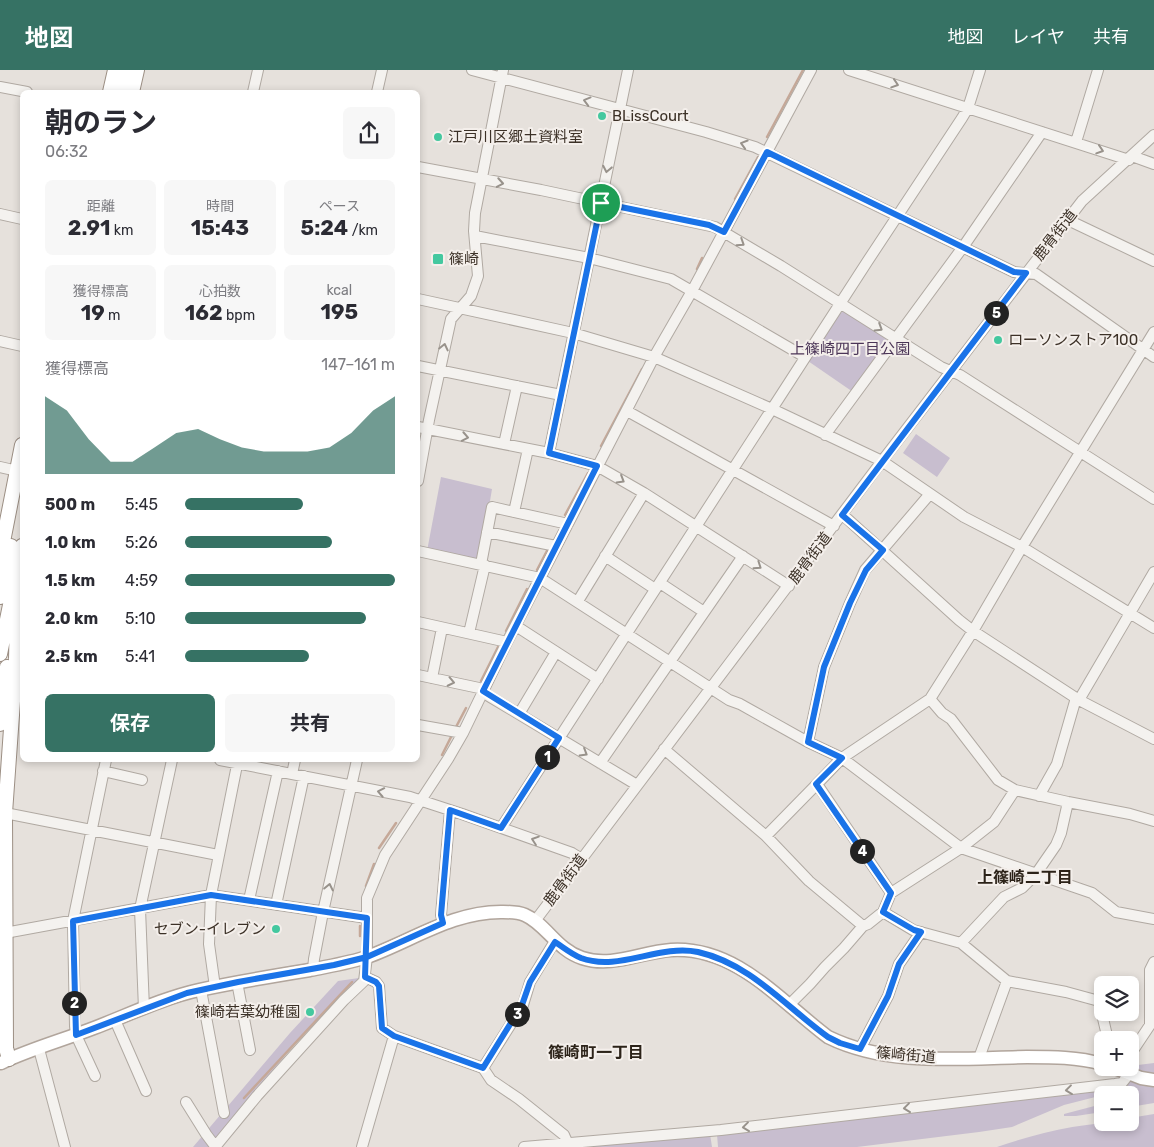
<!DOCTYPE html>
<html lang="ja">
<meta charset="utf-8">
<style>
:root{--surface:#fff;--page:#f7f7f7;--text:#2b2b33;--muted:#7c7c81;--accent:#367264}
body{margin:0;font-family:Rubik,"Noto Sans JP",sans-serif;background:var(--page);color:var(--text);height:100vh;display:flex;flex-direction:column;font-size:19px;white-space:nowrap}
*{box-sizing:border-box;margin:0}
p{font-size:16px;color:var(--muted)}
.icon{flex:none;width:28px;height:28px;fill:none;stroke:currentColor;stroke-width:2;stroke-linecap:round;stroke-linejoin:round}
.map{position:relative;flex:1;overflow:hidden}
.details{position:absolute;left:20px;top:20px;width:400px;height:672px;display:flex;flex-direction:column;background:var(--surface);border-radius:8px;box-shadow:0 2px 8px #0003}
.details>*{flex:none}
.fabs{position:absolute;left:1094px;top:906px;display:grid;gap:10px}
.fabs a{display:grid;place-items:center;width:45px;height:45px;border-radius:8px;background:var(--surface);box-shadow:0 2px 8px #0003;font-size:25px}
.pin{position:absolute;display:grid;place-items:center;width:42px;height:42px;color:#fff;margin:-21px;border:2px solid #fff;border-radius:50%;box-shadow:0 1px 5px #0007}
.km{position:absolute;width:25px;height:25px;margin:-12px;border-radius:50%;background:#222;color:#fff;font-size:14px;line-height:25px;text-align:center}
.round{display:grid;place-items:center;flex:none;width:52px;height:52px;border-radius:8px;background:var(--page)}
.summary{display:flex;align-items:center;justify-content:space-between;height:85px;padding:0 25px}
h1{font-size:28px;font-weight:700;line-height:38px}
.stats{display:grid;grid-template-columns:repeat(3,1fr);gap:8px;height:85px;padding:5px 25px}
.stats div{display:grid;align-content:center;border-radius:8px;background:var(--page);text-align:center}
.stats b{font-size:21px;font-weight:700}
.stats small{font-size:14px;font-weight:400}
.stats p{font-size:14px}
.chart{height:140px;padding:10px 25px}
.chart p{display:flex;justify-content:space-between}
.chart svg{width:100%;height:90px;margin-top:5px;fill:var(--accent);opacity:.7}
.primary-button{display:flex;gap:10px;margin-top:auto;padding:10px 25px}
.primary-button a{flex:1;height:58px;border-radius:8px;background:var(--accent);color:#fff;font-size:20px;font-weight:700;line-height:58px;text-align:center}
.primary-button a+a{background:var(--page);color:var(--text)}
ul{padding:0 25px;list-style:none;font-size:16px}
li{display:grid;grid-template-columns:80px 60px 1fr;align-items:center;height:38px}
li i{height:12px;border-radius:6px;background:var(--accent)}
header{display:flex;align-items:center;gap:30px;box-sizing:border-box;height:70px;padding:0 25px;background:var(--accent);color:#fff}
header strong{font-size:24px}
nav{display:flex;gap:28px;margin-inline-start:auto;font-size:18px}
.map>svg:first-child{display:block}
.green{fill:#c8becf}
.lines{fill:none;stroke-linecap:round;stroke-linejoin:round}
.stream{stroke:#c5a898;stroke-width:2.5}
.minor-casing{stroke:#b0a9a2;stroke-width:12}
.major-casing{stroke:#b1a59c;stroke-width:15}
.highway-casing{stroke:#9c8f84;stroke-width:16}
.minor{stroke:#f4f2ef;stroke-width:10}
.major{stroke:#fff;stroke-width:12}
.highway{stroke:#fff;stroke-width:14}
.oneway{stroke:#98928b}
.route-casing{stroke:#fff;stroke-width:10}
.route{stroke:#1a73e8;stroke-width:6}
.poi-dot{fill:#44c89f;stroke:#f4efeb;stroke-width:2}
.labels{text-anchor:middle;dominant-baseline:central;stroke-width:4;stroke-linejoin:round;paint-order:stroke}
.poi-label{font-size:15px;fill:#3c3127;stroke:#f4efeb;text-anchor:start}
.street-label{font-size:15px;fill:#3c3127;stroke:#f4efeb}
.park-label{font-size:15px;fill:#4b3557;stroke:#f4efeb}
.neighbourhood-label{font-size:16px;font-weight:bold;fill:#2c2319;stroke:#f4efeb}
</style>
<header>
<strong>地図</strong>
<nav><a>地図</a><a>レイヤ</a><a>共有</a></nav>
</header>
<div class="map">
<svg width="1154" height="1077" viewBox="0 0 1154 1077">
<rect width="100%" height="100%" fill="#e6e1dc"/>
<!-- green -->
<path class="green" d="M845 241 886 269 887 278 853 322 808 291 840 243Z
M916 364 950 388 937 407 903 383Z
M441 407 492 419 480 491 427 481Z
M359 908 300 968 209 1077H193L290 963 338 911Z
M1154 993V1006L1130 998V996Z
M1132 1011 1154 1016V1033L1130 1037V1025H1127L1128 1013Z
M1115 1019 1111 1023 1064 1035 1012 1057 979 1062 857 1077H718L717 1064 857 1049 1024 1028Z
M1102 1034V1042L1076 1046H1064V1044Z
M1154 1044V1077H997C1041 1062 1084 1052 1130 1052V1048Z
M710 1064 712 1077H565Z"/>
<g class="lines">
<!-- stream -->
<path class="stream" d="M767 67 803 0
M735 129 758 87
M697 199 702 188
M601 376 642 299
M565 445 588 403
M537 500 549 477
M506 561 527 519
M481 611 498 577
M456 657 466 638
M442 685 451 667
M379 778 396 753
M366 816 374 794
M360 866V856
M244 1028 352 912"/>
<defs>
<path id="minor" d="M472 0 706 62 755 77 1014 202 1036 204 1154 287
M849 0 1129 90
M0 17 27 22
M253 22 258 0
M377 22 382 0
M1076 72 1098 0
M1132 86 1154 94
M418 97 541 120 715 157 781 196 941 297 960 305 1154 429
M0 144 22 149
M1068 150 1154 191
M475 166 589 188 671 209 805 287
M418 229 573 263 654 287 772 339 882 391 964 447 1022 477 1154 558
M0 271 22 276
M418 296 561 325
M627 341 834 456
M418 357 549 383 597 396 644 423 789 516
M825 365 963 177 1042 62
M504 374 517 316
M549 383 628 0
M0 397 22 402
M418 411 429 350 451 249 471 226 478 206 474 161 475 143 503 0
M514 442 528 379
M843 445 959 550 973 561 1079 630 1154 669
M487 462 556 476
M418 481 540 508 729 630 740 634 808 672 842 688 961 778 1092 823 1116 842 1154 849
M605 486 655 519
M481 494 492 437 568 454
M660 513 704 542
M578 531 644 423
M418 552 507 572
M516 556 598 609
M469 563 485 495
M418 605 479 618 487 625 637 715
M432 608 442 558
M930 629 942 643 951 649 998 710 1015 720 1068 732 1130 744 1154 751
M1079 630 1154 502
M519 644 556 582
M418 655 463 663
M808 672 824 597 850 533 865 500 929 425
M664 679 766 766 809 811 863 856
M220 690 410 727 462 744 572 783 580 788
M600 693 743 486
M103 701 142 710
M292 704 295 690
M1039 726 1057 694 1076 628
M5 743 218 785
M501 758 867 192 962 48 968 38 980 0
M766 766 817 714
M891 823 961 778 994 752 1015 720
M249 830 278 701
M276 835 304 706
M883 842 913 860 961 873 1007 911 1066 922 1099 931 1108 970
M535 851 882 391 1082 131 1154 65
M443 853 441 845 450 740
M5 863 211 825 367 848
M961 873 1004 827 1022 818 1036 804 1056 775 1061 763 1068 732
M313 899 314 889 323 842 357 690
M365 907 376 912 379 916 382 958 394 966 483 998 491 1010 519 1029 564 1065 568 1074
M237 912 250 980
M215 917 209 874 211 825 238 690
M201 920 224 1043
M789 935 810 914 825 897 844 878 863 856 868 854 883 842 891 823 817 714 842 688 930 629 973 561 1022 477 1154 262
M144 939 140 839 172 690
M115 950 146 1021
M39 979 65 1077
M860 979 888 926 899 894 921 862
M1130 985 1150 955V900L1154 892
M979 988 1007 911
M483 998 523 935 530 912 555 871
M95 1006 76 965 75 956 73 851 106 690
M186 1032 206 1064 215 1076
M215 1077 257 1026 344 930 364 911 367 887V828L385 785 448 689 463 663 507 572 654 287 692 221 811 0
M362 1077 394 966
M524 1077 721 1060 1115 1014 1122 1013 1130 1003"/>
<path id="major" d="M1 993C30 979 63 970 94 958 128 945 163 928 199 920 236 912 273 906 310 900 329 896 349 893 367 887 412 871 453 841 503 842 510 842 518 842 525 845 546 854 557 880 582 888 612 898 641 882 671 880 736 876 781 932 828 967 889 997 961 988 1027 987 1052 987 1078 987 1102 994
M1115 998 1141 1008 1154 1010"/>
<path id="highway" d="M110 22 115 0
M121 22 126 0
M132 22 137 0
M0 487 22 375
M0 527 11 476
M0 584 22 476
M0 654 7 597
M9 989 6 978 5 743 16 589 17 550 22 526"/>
</defs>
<!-- minor casing -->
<use href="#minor" class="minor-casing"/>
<!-- major casing -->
<use href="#major" class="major-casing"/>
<!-- highway casing -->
<use href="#highway" class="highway-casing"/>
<!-- minor -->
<use href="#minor" class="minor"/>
<!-- major -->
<use href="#major" class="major"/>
<!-- highway -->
<use href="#highway" class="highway"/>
</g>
<!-- one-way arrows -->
<defs><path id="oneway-chevron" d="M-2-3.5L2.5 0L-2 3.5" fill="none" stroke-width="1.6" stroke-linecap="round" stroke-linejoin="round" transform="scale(1.25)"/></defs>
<g class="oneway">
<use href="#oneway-chevron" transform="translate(895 14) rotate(18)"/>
<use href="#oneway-chevron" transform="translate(587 31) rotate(-165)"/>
<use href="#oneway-chevron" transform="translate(744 74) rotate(-163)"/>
<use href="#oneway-chevron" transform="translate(1100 80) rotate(18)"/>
<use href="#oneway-chevron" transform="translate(607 99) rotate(101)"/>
<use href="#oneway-chevron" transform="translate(500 113) rotate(10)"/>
<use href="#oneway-chevron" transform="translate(741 173) rotate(33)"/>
<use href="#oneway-chevron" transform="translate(879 258) rotate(32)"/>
<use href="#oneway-chevron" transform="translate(444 277) rotate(-77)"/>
<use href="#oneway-chevron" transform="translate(465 367) rotate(11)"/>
<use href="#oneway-chevron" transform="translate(621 410) rotate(31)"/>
<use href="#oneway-chevron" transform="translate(758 496) rotate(34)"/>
<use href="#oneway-chevron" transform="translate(451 612) rotate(12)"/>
<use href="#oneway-chevron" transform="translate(584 683) rotate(31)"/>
<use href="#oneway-chevron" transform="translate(381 722) rotate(-169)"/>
<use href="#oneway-chevron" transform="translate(535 770) rotate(-161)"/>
<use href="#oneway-chevron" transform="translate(329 817) rotate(-78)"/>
<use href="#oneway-chevron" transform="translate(1069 1020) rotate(173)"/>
<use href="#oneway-chevron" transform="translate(907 1038) rotate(173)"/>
<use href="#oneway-chevron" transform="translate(746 1057) rotate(173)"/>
</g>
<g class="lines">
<defs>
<path id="route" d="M601 133 549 383 597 396 483 621 559 668 501 758 450 740 441 845 443 853 367 887 334 895 238 912 187 923 76 965 73 851 211 825 367 848 365 907 376 912 379 916 382 958 394 966 483 998 522 935 530 912 555 872C563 877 571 884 581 888 619 902 658 874 698 882 751 894 786 937 828 967L840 973 860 979 888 926 899 894 921 862 914 860 883 842 891 823 816 714 842 688 808 672 824 597 850 533 866 500 883 480 842 445 1026 203 1014 202 767 82 724 162 709 155 601 133"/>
</defs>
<!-- route casing -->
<use href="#route" class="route-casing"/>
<!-- route -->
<use href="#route" class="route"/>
</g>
<!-- markers -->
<g class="poi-dot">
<circle cx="602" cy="46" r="5"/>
<circle cx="438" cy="67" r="5"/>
<rect x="432" y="183" width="12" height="12" rx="2.5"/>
<circle cx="998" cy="270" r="5"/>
<circle cx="276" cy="859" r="5"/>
<circle cx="310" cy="942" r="5"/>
</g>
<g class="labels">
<!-- poi labels -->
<g class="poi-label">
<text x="612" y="46">BLissCourt</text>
<text x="448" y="67">江戸川区郷土資料室</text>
<text x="449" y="189">篠崎</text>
<text x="1008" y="270">ローソンストア100</text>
<text x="266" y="859" text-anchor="end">セブン-イレブン</text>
<text x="300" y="942" text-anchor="end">篠崎若葉幼稚園</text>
</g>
<!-- street labels -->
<g class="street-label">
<text transform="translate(1055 165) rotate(-52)">鹿骨街道</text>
<text transform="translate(810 488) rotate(-53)">鹿骨街道</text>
<text transform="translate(565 810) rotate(-53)">鹿骨街道</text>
<text transform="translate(906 985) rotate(5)">篠崎街道</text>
</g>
<!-- park labels -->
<g class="park-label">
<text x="850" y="279">上篠崎四丁目公園</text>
</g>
<!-- neighbourhood labels -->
<g class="neighbourhood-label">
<text x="1025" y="807">上篠崎二丁目</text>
<text x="596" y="982">篠崎町一丁目</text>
</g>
</g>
</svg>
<div class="fabs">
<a><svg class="icon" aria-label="layers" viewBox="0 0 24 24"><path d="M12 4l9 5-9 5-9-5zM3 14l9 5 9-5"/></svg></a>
<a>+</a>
<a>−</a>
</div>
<div class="pin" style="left:601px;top:133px;background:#1e9e55"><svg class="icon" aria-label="arrive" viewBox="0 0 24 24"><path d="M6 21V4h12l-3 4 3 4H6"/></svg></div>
<b class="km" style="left:547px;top:687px">1</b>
<b class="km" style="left:74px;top:933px">2</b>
<b class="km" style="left:517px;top:944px">3</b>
<b class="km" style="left:862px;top:781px">4</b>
<b class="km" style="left:996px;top:243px">5</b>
<section class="details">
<div class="summary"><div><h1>朝のラン</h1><p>06:32</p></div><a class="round"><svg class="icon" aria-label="share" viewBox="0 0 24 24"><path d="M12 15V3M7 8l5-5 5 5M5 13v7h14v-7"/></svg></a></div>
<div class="stats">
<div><p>距離</p><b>2.91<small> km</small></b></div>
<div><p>時間</p><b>15:43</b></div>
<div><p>ペース</p><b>5:24<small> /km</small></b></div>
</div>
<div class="stats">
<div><p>獲得標高</p><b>19<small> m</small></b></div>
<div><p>心拍数</p><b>162<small> bpm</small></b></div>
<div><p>kcal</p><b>195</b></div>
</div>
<div class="chart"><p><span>獲得標高</span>147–161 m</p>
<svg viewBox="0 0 160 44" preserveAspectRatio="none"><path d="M0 44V6L10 13L20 27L30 38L40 38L50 31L60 24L70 22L80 27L90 31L100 33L110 33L120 33L130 31L140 24L150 13L160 6V44z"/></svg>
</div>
<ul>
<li><b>500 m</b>5:45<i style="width:56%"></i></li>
<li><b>1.0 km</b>5:26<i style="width:70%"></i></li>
<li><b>1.5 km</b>4:59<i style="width:100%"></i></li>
<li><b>2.0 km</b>5:10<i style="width:86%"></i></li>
<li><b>2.5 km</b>5:41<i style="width:59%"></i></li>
</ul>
<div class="primary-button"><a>保存</a><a>共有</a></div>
</section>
</div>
